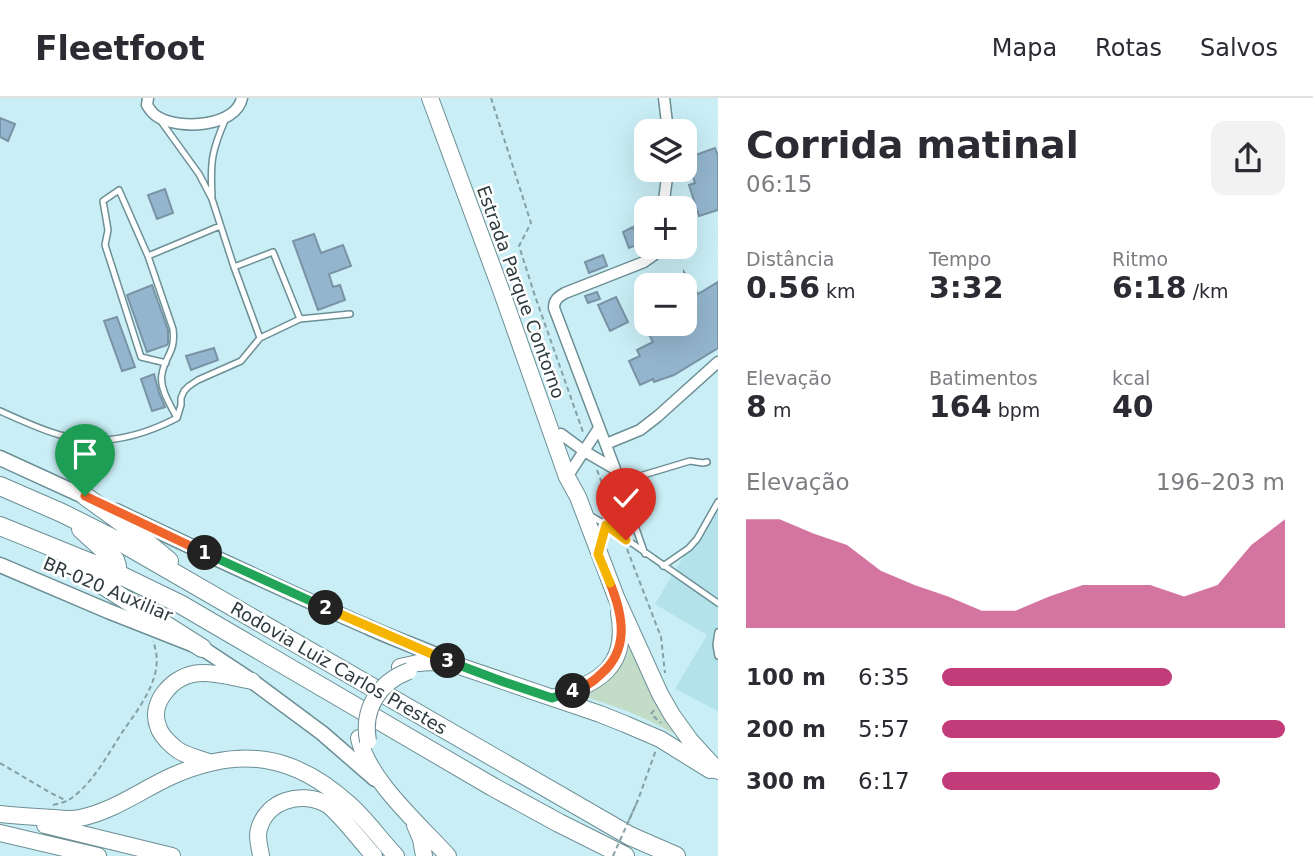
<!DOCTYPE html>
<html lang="pt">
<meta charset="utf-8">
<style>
:root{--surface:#fff;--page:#f2f2f3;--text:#2b2b33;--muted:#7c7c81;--line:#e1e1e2;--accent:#c33c7a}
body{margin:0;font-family:"DejaVu Sans",sans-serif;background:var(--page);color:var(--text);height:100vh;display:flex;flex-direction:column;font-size:26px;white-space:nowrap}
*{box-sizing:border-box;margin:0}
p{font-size:23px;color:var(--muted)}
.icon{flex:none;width:38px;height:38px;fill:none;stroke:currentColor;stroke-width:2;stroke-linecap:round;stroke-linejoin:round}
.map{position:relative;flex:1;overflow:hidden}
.details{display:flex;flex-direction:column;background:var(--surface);width:595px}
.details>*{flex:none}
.fabs{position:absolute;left:634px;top:21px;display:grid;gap:14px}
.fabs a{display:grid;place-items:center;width:63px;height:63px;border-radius:14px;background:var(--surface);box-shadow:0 7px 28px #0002;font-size:35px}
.pin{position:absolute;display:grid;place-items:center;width:60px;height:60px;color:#fff;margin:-72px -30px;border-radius:50% 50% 50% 0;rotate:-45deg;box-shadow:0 0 7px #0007}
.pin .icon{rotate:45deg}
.km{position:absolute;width:35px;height:35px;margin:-18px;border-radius:50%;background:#222;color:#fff;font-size:19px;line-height:35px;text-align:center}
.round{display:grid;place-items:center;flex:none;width:74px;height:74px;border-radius:14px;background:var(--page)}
.head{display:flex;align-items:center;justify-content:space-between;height:119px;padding:0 28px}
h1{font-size:38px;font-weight:800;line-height:52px}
.metrics{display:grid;grid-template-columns:repeat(3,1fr);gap:10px;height:119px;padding:7px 28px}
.metrics div{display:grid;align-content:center}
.metrics b{font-size:30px;font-weight:800}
.metrics small{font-size:19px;font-weight:400}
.metrics p{font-size:19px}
.chart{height:196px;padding:14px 28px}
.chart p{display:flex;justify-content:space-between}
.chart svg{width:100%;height:126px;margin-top:7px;fill:var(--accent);opacity:.7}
ul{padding:0 28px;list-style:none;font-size:23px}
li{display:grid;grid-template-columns:112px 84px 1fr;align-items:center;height:52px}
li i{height:18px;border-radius:9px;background:var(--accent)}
header{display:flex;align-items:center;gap:42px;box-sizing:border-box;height:98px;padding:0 35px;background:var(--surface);border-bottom:2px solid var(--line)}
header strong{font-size:33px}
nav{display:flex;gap:38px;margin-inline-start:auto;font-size:24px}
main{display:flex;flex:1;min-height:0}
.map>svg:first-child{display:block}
.built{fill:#b4e2ea}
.green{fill:#c2dcc7}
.building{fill:#93b5cd;stroke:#7993a5;stroke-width:2}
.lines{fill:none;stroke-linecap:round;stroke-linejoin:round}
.service-casing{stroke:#6c8f95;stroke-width:8}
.minor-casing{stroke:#6c8f95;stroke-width:13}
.secondary-casing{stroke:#6c8f95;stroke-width:17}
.primary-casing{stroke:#6c8f95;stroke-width:18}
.trunk-casing{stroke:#6c8f95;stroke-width:20}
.path{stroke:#85a0a5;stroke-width:2;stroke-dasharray:5 3.5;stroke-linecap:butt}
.service{stroke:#fff;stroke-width:5}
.minor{stroke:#fff;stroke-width:10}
.secondary{stroke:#fff;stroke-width:14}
.primary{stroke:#fff;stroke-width:16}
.trunk{stroke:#fff;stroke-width:18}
.primary-bridge-casing{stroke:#6c8f95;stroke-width:18;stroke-linecap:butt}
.path-bridge{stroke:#85a0a5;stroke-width:2;stroke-dasharray:5 3.5;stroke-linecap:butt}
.primary-bridge{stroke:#fff;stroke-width:16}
.split-1-casing{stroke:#fff;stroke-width:14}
.split-2-casing{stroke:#fff;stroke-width:14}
.split-3-casing{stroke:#fff;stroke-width:14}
.split-4-casing{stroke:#fff;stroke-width:14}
.split-5-casing{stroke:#fff;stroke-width:14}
.split-6-casing{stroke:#fff;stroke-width:14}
.split-1{stroke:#f0652b;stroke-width:9}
.split-2{stroke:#22a559;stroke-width:9}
.split-3{stroke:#f5b400;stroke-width:9}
.split-4{stroke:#22a559;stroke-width:9}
.split-5{stroke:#f0652b;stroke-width:9}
.split-6{stroke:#f5b400;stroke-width:9}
.labels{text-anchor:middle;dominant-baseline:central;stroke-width:5;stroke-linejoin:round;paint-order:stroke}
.street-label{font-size:18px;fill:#2d3b3e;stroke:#fff}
</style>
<header>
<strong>Fleetfoot</strong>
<nav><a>Mapa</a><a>Rotas</a><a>Salvos</a></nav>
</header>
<main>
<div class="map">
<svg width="718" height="758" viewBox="0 0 718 758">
<rect width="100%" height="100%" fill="#c9eef5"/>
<!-- built -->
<path class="built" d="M718 401V613L675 591 707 537 655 506Z"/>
<!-- green -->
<path class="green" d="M630 543C641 576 654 607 674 636 644 618 614 607 581 598 587 595 593 593 598 590 613 580 630 560 630 543Z"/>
<!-- building -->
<path class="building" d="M0 20 15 26 8 43 0 39Z
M715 50 718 58V112L699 118 689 87 695 85 687 60Z
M165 91 173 115 157 121 148 97Z
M633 129 639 146 629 150 623 134Z
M314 136 321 155 343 147 351 168 329 176 333 189 340 187 345 202 318 212 293 143Z
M603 157 607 168 589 175 585 164Z
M684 174 698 196 718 184V250L674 277 654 284 653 281 640 287 629 263 640 258 637 252 653 244 648 235 652 231 661 226H684V187H673L684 180Z
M152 187 168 232V245L167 247 147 254 127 197Z
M597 194 600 201 588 205 585 198Z
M616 199 628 224 610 233 598 207Z
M117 219 135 269 122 273 104 223Z
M214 250 218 262 191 272 186 258Z
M154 276 159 295 165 309 152 313 141 281Z"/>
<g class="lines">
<defs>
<path id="service" d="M160 22 199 76 212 101 234 169 260 240
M212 98C210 63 212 52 226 20
M148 158 119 92 103 103 108 132 105 147 141 259 166 265
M234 169 273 154 300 221
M0 313C25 324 60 341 88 342 119 344 150 334 177 320L181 307V300L184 293 189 288 198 282 241 263 260 240 300 221 350 216
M177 320C171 308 159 290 162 276 165 257 176 255 173 231L148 158 220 128
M615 371 645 456
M620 384 690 363 703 365 707 364
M591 418 603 425 718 505
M601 448 606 427 625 398
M663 468 689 450 697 441 718 404
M718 534 716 547 718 558"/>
<path id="minor" d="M148 0 147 7C150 12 154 17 158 19 180 32 236 29 242 0
M664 0 668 33
M663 110 668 72
M561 336 584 353 615 371
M606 346 640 332 658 318 718 264
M615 371 554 210C554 202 558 199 565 195L644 164 654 157 658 149
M567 379 599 330"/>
<path id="secondary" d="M0 360 94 403
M116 413C200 453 283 492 368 529 396 542 424 551 452 564
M0 467 108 513 202 550 252 583 322 635 375 681"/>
<path id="primary" d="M430 0 501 192 567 379 578 399 616 499 660 596 672 617 690 642 718 673
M400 569 418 565 432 564 459 568 600 616 625 626 660 641 710 672
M553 600C599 585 629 569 619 515
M359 640C368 682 419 726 448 758
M209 664C198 660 182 657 174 649 168 644 160 636 158 628 149 605 172 580 193 576 209 572 235 580 252 583
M0 716C18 718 36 719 54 720 63 721 72 722 80 720 114 713 141 692 172 678 240 648 294 656 349 706 366 721 380 741 396 758
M45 727 172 758
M415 727 421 741 424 758
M0 735 98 758
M261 758C260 749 256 740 259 731 267 702 301 693 326 706 337 712 363 746 374 758"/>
<path id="trunk" d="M0 388 62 415 124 446 630 738 676 758
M85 398 128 429 169 463
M0 428 116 475 180 506 493 689 559 725 625 758
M81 431 115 462 117 468 116 475
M71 467 202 550"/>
</defs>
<!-- service casing -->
<use href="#service" class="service-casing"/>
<!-- minor casing -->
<use href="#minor" class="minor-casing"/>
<!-- secondary casing -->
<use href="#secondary" class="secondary-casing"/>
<!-- primary casing -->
<use href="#primary" class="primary-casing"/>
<!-- trunk casing -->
<use href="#trunk" class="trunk-casing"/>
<!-- path -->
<path class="path" d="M491 0 531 125 519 148 535 198 583 334
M597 372 610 406
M627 451 661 539 665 575
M654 612 651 616 661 625
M0 665 49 694 67 703
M53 707C61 705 67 704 73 699 95 682 108 656 123 633 135 616 150 596 155 576 158 564 157 554 153 543
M629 722 638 702 656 652"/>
<!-- service -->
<use href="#service" class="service"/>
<!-- minor -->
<use href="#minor" class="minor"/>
<!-- secondary -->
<use href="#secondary" class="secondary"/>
<!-- primary -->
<use href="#primary" class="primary"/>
<!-- trunk -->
<use href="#trunk" class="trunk"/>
<defs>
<path id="primary-bridge" d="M368 643C362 611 379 584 409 573"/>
</defs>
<!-- primary-bridge casing -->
<use href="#primary-bridge" class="primary-bridge-casing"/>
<!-- path-bridge -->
<path class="path-bridge" d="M613 758 638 702"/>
<!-- primary-bridge -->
<use href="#primary-bridge" class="primary-bridge"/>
</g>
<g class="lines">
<defs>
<path id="split-1" d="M85 398 205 455"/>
<path id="split-2" d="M205 455 326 510"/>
<path id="split-3" d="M326 510 448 563"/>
<path id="split-4" d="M448 563 504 584 552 600 573 593"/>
<path id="split-5" d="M573 593C584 590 593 584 601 576 630 551 623 517 610 485"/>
<path id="split-6" d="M610 485 598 456 606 427 626 442"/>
</defs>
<!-- split-1 casing -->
<use href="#split-1" class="split-1-casing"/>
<!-- split-2 casing -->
<use href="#split-2" class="split-2-casing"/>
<!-- split-3 casing -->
<use href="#split-3" class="split-3-casing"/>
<!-- split-4 casing -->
<use href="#split-4" class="split-4-casing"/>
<!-- split-5 casing -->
<use href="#split-5" class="split-5-casing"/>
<!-- split-6 casing -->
<use href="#split-6" class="split-6-casing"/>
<!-- split-1 -->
<use href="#split-1" class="split-1"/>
<!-- split-2 -->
<use href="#split-2" class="split-2"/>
<!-- split-3 -->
<use href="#split-3" class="split-3"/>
<!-- split-4 -->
<use href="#split-4" class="split-4"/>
<!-- split-5 -->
<use href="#split-5" class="split-5"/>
<!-- split-6 -->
<use href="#split-6" class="split-6"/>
</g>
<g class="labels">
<!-- street labels -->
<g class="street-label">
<text transform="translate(521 194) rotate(70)">Estrada Parque Contorno</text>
<text transform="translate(108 491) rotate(23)">BR-020 Auxiliar</text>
<text transform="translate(339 570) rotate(30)">Rodovia Luiz Carlos Prestes</text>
</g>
</g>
</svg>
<div class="fabs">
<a><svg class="icon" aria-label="layers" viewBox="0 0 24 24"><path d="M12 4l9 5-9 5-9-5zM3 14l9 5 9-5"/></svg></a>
<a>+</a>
<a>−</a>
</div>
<div class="pin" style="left:85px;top:398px;background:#1e9e55"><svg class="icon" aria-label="arrive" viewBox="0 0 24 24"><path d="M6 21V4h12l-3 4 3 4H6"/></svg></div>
<div class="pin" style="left:626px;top:442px;background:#d93025"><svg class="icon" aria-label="check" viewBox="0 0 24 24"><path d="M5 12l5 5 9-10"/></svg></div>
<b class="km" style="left:205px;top:455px">1</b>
<b class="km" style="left:326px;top:510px">2</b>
<b class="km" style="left:448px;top:563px">3</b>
<b class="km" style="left:573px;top:593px">4</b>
</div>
<section class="details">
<div class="head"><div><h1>Corrida matinal</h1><p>06:15</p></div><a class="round"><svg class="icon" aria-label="share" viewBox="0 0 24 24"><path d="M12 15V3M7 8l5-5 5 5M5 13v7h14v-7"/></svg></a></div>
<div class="metrics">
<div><p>Distância</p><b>0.56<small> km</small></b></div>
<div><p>Tempo</p><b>3:32</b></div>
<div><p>Ritmo</p><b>6:18<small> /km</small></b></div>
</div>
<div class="metrics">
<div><p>Elevação</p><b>8<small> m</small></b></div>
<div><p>Batimentos</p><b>164<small> bpm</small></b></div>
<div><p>kcal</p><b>40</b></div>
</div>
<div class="chart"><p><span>Elevação</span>196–203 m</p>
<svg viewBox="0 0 160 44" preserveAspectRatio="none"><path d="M0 44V6L10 6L20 11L30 15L40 24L50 29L60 33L70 38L80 38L90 33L100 29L110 29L120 29L130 33L140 29L150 15L160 6V44z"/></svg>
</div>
<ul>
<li><b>100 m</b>6:35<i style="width:67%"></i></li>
<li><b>200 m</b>5:57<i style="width:100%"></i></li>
<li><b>300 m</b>6:17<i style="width:81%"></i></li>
</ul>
</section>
</main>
